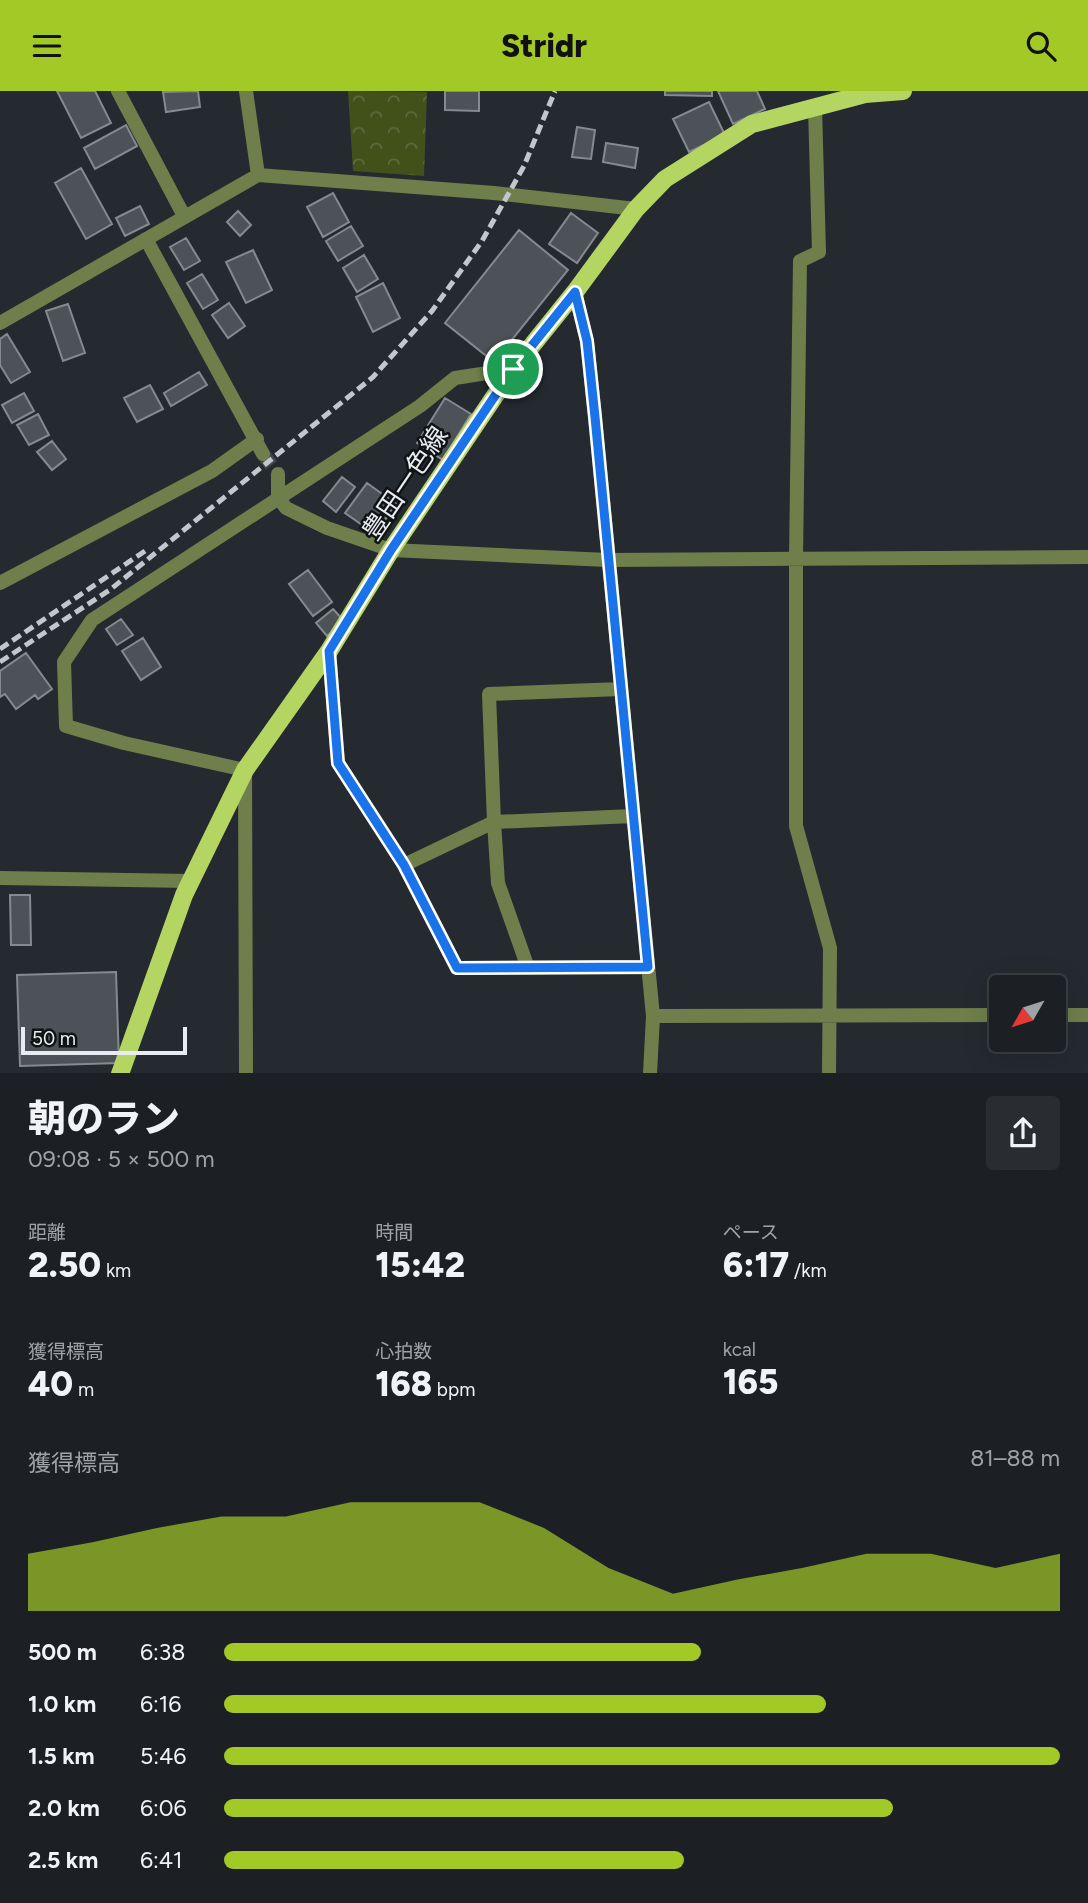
<!DOCTYPE html>
<html lang="ja">
<meta charset="utf-8">
<style>
:root{--surface:#1c2024;--page:#292d31;--text:#f1f3f6;--muted:#a0a3a6;--line:#3a3e41;--accent:#a3c927}
body{margin:0;font-family:Figtree,"Noto Sans JP",sans-serif;background:var(--page);color:var(--text);height:100vh;display:flex;flex-direction:column;font-size:26px;white-space:nowrap}
*{box-sizing:border-box;margin:0}
p{font-size:23px;color:var(--muted)}
.icon{flex:none;width:38px;height:38px;fill:none;stroke:currentColor;stroke-width:2;stroke-linecap:round;stroke-linejoin:round}
.map{position:relative;height:982px;overflow:hidden}
.sheet{display:flex;flex-direction:column;background:var(--surface);flex:1}
.sheet>*{flex:none}
.needle{width:46px;rotate:231deg}
.buttons{position:absolute;left:989px;top:884px;display:grid;gap:14px}
.buttons a{display:grid;place-items:center;width:77px;height:77px;border-radius:7px;background:var(--surface);box-shadow:0 7px 28px #0002,0 0 0 2px var(--line);font-size:35px}
.scale{position:absolute;left:21px;bottom:18px;width:166px;box-sizing:border-box;padding-left:7px;border:4px solid #e8ebef;border-top:0;font-size:19px;line-height:24px;white-space:nowrap;color:#e8ebef;-webkit-text-stroke:5px #101315;paint-order:stroke}
.pin{position:absolute;display:grid;place-items:center;width:60px;height:60px;color:#fff;margin:-30px;border:4px solid #fff;border-radius:50%;box-shadow:0 2px 7px #0007}
.round{display:grid;place-items:center;flex:none;width:74px;height:74px;border-radius:7px;background:var(--page)}
.headline{display:flex;align-items:center;justify-content:space-between;height:119px;padding:0 28px}
h1{font-size:38px;font-weight:800;line-height:52px}
.metrics{display:grid;grid-template-columns:repeat(3,1fr);gap:10px;height:119px;padding:7px 28px}
.metrics div{display:grid;align-content:center}
.metrics b{font-size:35px;font-weight:800}
.metrics small{font-size:19px;font-weight:400}
.metrics p{font-size:19px}
.chart{height:196px;padding:14px 28px}
.chart p{display:flex;justify-content:space-between}
.chart svg{width:100%;height:126px;margin-top:7px;fill:var(--accent);opacity:.7}
ul{padding:0 28px;list-style:none;font-size:23px}
li{display:grid;grid-template-columns:112px 84px 1fr;align-items:center;height:52px}
li i{height:18px;border-radius:9px;background:var(--accent)}
header{display:flex;justify-content:space-between;align-items:center;height:91px;padding:0 28px;background:var(--accent);color:#111;font-size:32px;font-weight:800}
.map>svg:first-child{display:block}
.park{fill:url(#park-crowns)}
.building{fill:#4d5258;stroke:#848a91;stroke-width:2}
.lines{fill:none;stroke-linecap:round;stroke-linejoin:round}
.street-tunnel{stroke:#42474d;stroke-width:14;stroke-dasharray:14 7;stroke-linecap:butt}
.street{stroke:#6f7f4b;stroke-width:14}
.primary{stroke:#b5d563;stroke-width:18}
.rail{stroke:#c3c6cb;stroke-width:5;stroke-dasharray:10 5;stroke-linecap:butt}
.route-casing{stroke:#fff;stroke-width:14}
.route{stroke:#1a73e8;stroke-width:9}
.labels{text-anchor:middle;dominant-baseline:central;stroke-width:5;stroke-linejoin:round;paint-order:stroke}
.street-label{font-size:26px;fill:#e8ebef;stroke:#101315}
</style>
<header><svg class="icon" aria-label="menu" viewBox="0 0 24 24"><path d="M4 6h16M4 12h16M4 18h16"/></svg>Stridr<svg class="icon" aria-label="search" viewBox="0 0 24 24"><circle cx="10" cy="10" r="6"/><path d="M15 15l6 6"/></svg></header>
<div class="map">
<svg width="1088" height="983" viewBox="0 0 1088 983">
<defs>
<pattern id="park-crowns" width="20" height="18" patternUnits="userSpaceOnUse" patternTransform="scale(1.75)"><rect width="20" height="18" fill="#42511a"/><path d="M2 6a3 3 0 1 1 6 0M12 15a3 3 0 1 1 6 0" fill="none" stroke="#5d6a3c"/></pattern>
</defs>
<rect width="100%" height="100%" fill="#252a30"/>
<!-- park -->
<path class="park" d="M348 0 427 1 424 85 353 80Z"/>
<!-- building -->
<path class="building" d="M57 0H95L111 32 81 47Z
M198 0 200 16 166 21 163 1Z
M445 0H479V20L445 19Z
M665 0H712V5L665 4Z
M718 0H757L765 18 733 33Z
M709 11 725 44 689 61 673 28Z
M126 34 137 55 95 78 84 57Z
M577 36 595 39 591 68 572 66Z
M606 52 638 57 635 77 603 71Z
M81 77 112 133 86 148 55 92Z
M333 102 349 131 323 146 307 116Z
M140 115 149 133 125 145 116 127Z
M238 120 251 134 240 145 227 131Z
M571 122 598 142 577 172 549 153Z
M351 135 363 155 338 170 326 150Z
M519 139 568 179 494 271 445 232Z
M186 147 200 170 184 179 170 156Z
M253 159 272 199 246 212 226 171Z
M364 164 378 188 357 201 343 177Z
M202 183 218 209 203 218 187 192Z
M383 192 400 227 373 241 356 206Z
M229 212 245 235 228 247 212 224Z
M68 213 85 262 63 270 46 220Z
M7 243 30 281 11 292 0 274V248Z
M199 281 207 294 171 315 164 302Z
M150 294 163 318 137 331 124 307Z
M24 302 34 320 12 332 2 314Z
M445 307 471 323 443 369 417 352Z
M38 323 49 344 29 354 17 334Z
M52 350 66 368 52 379 37 361Z
M342 386 355 396 336 421 323 410Z
M367 392 396 413 375 443 345 422Z
M308 479 332 511 313 525 289 493Z
M333 518 344 530 327 545 316 532Z
M121 528 133 544 117 554 106 538Z
M143 547 161 576 141 589 122 560Z
M26 562 52 598 38 608 35 604 16 618 5 603 0 606V580Z
M10 804H30L31 854H11Z
M116 881 119 972 20 975 17 884Z"/>
<g class="lines">
<!-- street-tunnel -->
<path class="street-tunnel" d="M263 363 278 383"/>
<!-- street -->
<path class="street" d="M118 0 184 125
M246 0 258 84
M815 16 819 161 800 170 796 468V735L830 857 829 983
M146 148 263 363
M575 201 587 250 595 326 653 925 650 983
M0 232 258 84 494 102 636 118
M278 383V406L286 417 327 437 391 459 608 469 1088 466
M0 492 212 380 257 348
M329 560 338 672 404 774 457 877 648 876
M404 774 494 731 489 603 621 598
M0 787 191 790
M528 877 498 792 494 731 633 725
M1054 924H1088
M653 925 1001 924
M246 983 245 679 124 652 66 635 64 571 92 529 420 315 455 287 513 278"/>
<!-- primary -->
<path class="primary" d="M120 983 184 804 245 679 329 560 391 459 513 278 575 201 636 118 665 88 752 33 865 3 903 0"/>
<!-- rail -->
<path class="rail" d="M0 558 148 458
M0 571 111 498 373 286 432 220 482 150 524 75 555 0"/>
</g>
<g class="lines">
<defs>
<path id="route" d="M575 201 587 250 595 326 648 876 457 877 404 774 338 672 329 560 391 459 513 278Z"/>
</defs>
<!-- route casing -->
<use href="#route" class="route-casing"/>
<!-- route -->
<use href="#route" class="route"/>
</g>
<g class="labels">
<!-- street labels -->
<g class="street-label">
<text transform="translate(405 392) rotate(-56)">豊田一色線</text>
</g>
</g>
</svg>
<div class="buttons">
<a><svg class="needle" viewBox="-14 -14 28 28"><path d="M0-13l5 13h-10z" fill="#e53935"/><path d="M0 13l5-13h-10z" fill="#a0a3a6"/></svg></a>
</div>
<div class="scale">50 m</div>
<div class="pin" style="left:513px;top:278px;background:#1e9e55"><svg class="icon" aria-label="arrive" viewBox="0 0 24 24"><path d="M6 21V4h12l-3 4 3 4H6"/></svg></div>
</div>
<section class="sheet">
<div class="headline"><div><h1>朝のラン</h1><p>09:08 · 5 × 500 m</p></div><a class="round"><svg class="icon" aria-label="share" viewBox="0 0 24 24"><path d="M12 15V3M7 8l5-5 5 5M5 13v7h14v-7"/></svg></a></div>
<div class="metrics">
<div><p>距離</p><b>2.50<small> km</small></b></div>
<div><p>時間</p><b>15:42</b></div>
<div><p>ペース</p><b>6:17<small> /km</small></b></div>
</div>
<div class="metrics">
<div><p>獲得標高</p><b>40<small> m</small></b></div>
<div><p>心拍数</p><b>168<small> bpm</small></b></div>
<div><p>kcal</p><b>165</b></div>
</div>
<div class="chart"><p><span>獲得標高</span>81–88 m</p>
<svg viewBox="0 0 160 44" preserveAspectRatio="none"><path d="M0 44V24L10 20L20 15L30 11L40 11L50 6L60 6L70 6L80 15L90 29L100 38L110 33L120 29L130 24L140 24L150 29L160 24V44z"/></svg>
</div>
<ul>
<li><b>500 m</b>6:38<i style="width:57%"></i></li>
<li><b>1.0 km</b>6:16<i style="width:72%"></i></li>
<li><b>1.5 km</b>5:46<i style="width:100%"></i></li>
<li><b>2.0 km</b>6:06<i style="width:80%"></i></li>
<li><b>2.5 km</b>6:41<i style="width:55%"></i></li>
</ul>
</section>
